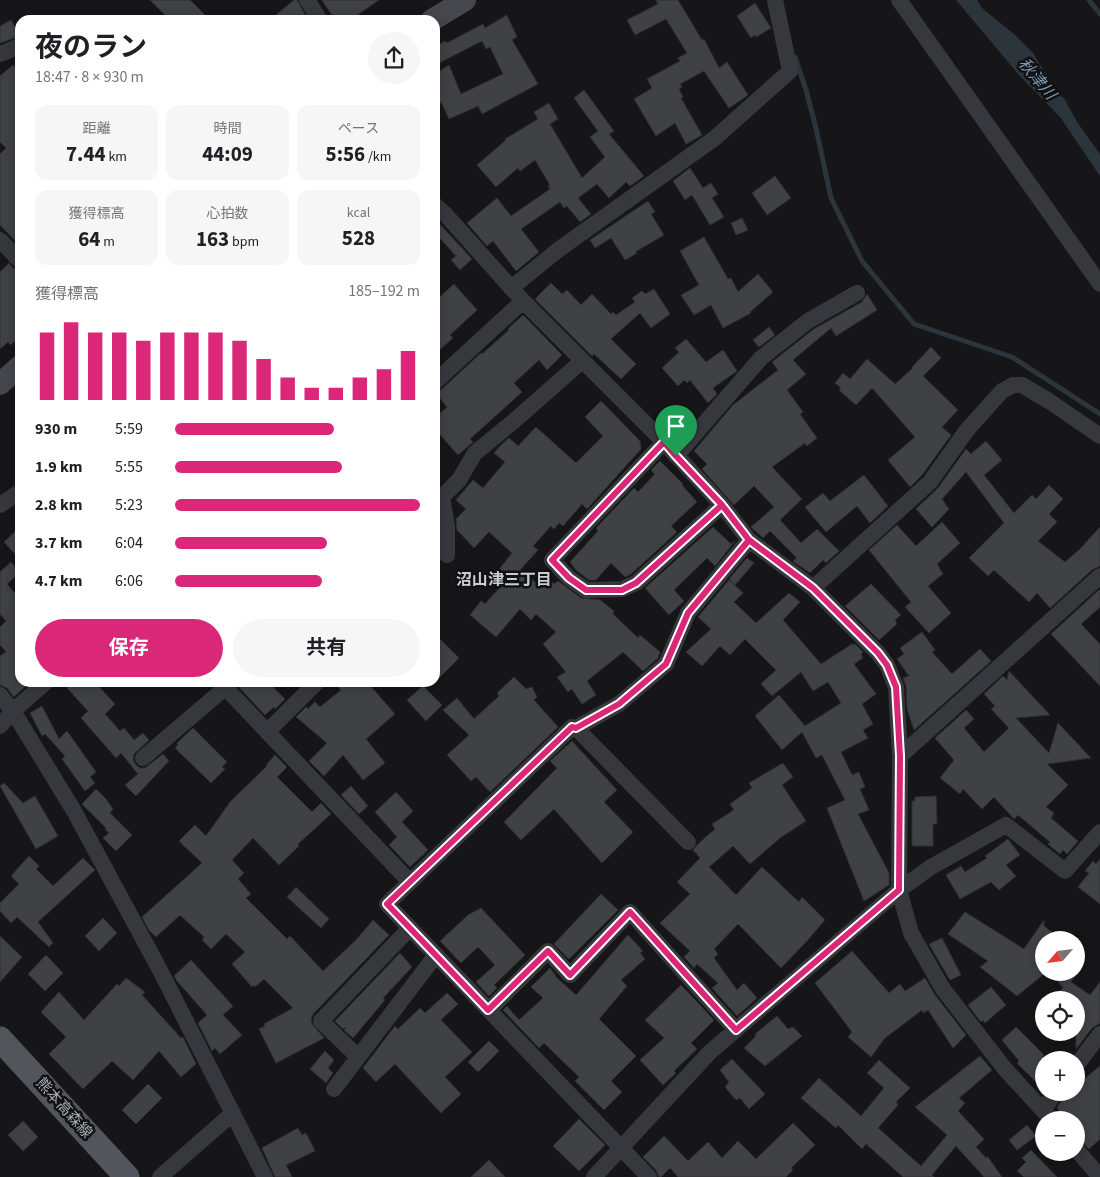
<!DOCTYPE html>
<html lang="ja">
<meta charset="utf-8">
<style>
:root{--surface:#fff;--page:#f6f6f6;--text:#202124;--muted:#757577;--accent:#db2777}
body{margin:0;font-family:"Source Sans 3","Noto Sans JP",sans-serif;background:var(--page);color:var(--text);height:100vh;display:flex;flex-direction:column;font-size:19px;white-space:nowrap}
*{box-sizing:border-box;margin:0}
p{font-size:16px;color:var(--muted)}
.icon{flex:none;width:28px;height:28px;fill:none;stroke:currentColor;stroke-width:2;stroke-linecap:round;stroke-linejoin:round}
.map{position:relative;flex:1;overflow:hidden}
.drawer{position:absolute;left:15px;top:15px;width:425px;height:672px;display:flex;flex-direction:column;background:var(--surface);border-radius:15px;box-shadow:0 2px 12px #0003}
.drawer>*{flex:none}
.needle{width:32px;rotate:242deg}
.buttons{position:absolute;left:1035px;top:931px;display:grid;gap:10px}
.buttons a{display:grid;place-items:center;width:50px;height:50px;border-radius:50%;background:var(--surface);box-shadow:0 2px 12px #0003;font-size:25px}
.pin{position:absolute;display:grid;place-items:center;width:42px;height:42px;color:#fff;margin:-51px -21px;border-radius:50% 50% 50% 0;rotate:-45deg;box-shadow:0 0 5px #0007}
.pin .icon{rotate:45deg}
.round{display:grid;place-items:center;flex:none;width:52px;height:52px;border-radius:26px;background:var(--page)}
.summary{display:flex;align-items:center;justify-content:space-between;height:85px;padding:0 20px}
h1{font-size:28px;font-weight:700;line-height:38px}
.figures{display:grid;grid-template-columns:repeat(3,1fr);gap:8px;height:85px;padding:5px 20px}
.figures div{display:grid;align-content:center;border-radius:12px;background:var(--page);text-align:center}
.figures b{font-size:21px;font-weight:700}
.figures small{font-size:14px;font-weight:400}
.figures p{font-size:14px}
.chart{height:140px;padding:10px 20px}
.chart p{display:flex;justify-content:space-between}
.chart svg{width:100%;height:90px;margin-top:5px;stroke:var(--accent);stroke-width:6}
.cta{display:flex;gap:10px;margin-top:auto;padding:10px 20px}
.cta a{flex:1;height:58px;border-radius:30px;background:var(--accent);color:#fff;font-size:20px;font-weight:700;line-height:58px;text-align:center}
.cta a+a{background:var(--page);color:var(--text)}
ul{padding:0 20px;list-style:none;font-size:16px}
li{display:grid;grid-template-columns:80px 60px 1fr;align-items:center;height:38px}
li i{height:12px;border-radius:6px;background:var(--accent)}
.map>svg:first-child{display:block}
.water{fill:#2c353c}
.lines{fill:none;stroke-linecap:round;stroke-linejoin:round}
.stream{stroke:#2c353c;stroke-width:5}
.building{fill:#404145;stroke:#303034}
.minor{stroke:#37383d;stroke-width:16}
.secondary{stroke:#45474d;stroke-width:22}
.primary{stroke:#53555c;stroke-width:25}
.route-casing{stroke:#fff;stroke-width:10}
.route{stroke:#db2777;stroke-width:6}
.labels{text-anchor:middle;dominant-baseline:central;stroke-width:5;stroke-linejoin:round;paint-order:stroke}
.street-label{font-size:15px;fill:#a8adb8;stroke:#111113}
.water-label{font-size:16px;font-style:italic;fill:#7f9bb3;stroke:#111113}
.neighbourhood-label{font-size:16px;font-weight:bold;fill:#c9ccd4;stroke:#111113}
</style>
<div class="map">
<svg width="1100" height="1177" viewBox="0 0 1100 1177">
<rect width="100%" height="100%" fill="#161618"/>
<!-- water -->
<path class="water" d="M956 0H977L982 8 1015 35 1033 53 1050 81 1065 100 1077 122 1100 154V176L1060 117 1020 76Z"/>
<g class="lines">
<!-- stream -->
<path class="stream" d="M1089 0 1100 14
M795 57 806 90 816 128 831 198 862 261 914 324 1012 357 1100 414"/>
</g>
<!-- building -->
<path class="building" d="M150 0H190L210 20H170Z
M294 0H297L307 18 305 20H270Z
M322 0H379L350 20H335Z
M656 0H678L702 40 704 39 719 68 727 62 748 95 729 108 704 71 680 84 682 87 679 89 683 97 681 98 702 135 686 144 675 123 656 136 634 99 652 88 647 79 680 61 678 58 687 53 666 19 635 35 627 20 658 4Z
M755 3 771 28 756 37 755 35 751 38 737 16Z
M507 15 517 37 512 40 538 84 482 114 478 106 449 119 441 102 435 105V74L449 65 461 94 503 74 490 47 486 49 482 41 439 63 435 55V47L445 41 447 43 483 24 485 28Z
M11 20 20 36 0 43V26Z
M13 65 20 73V246L0 225V154L6 148 0 142V76Z
M584 90 614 131 609 134 644 176 630 186 626 182 609 198 597 184 578 198 591 214 580 222 567 206 564 208 560 202 521 229 539 252 516 271 493 241 487 246 467 223 497 198 511 216 550 189 548 186 550 185 535 160 520 171 518 168 496 187 477 165 506 140 505 139 538 119 534 112 549 103 558 119 550 124 582 178 605 157 590 137 598 131 574 98Z
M690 168 703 188 711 183 718 194 712 198 724 217 710 225 692 195 685 200 673 181Z
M775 176 791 198 767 215 752 193Z
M648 201 655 212 651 214 664 235 635 252 637 253 625 260 611 238 595 248 590 240Z
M742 218 748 230 736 235 731 223Z
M435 219 472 259 460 270 451 260 456 256 435 233Z
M704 237 728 279 731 278 738 292 758 274 773 292 750 312 751 313 723 328 711 305 694 315 681 295 699 285 680 251Z
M9 263 13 268 20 271V336L11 345 8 342 0 349V272Z
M551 283 562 294 567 290 581 305 592 294 611 314 613 312 616 315 635 302 632 298 642 291 645 294 654 289 670 314 651 328 640 313 611 339 636 364 621 379 594 354 592 356 535 299Z
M454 284 477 310 450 335 453 338 435 354V301Z
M867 294 877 310 836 336 831 328 793 360 806 374 787 390 803 412 800 414 817 438 807 446 805 443 772 467 802 499 780 520 801 543 817 529 839 551 826 563 823 560 810 573 793 561 797 558 770 531 763 538 751 527 774 507 754 486 734 505 702 469 707 464 694 451 733 405 778 370 772 362 814 329 862 302Z
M523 315 562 355 547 370 539 360 514 383 522 392 470 439 473 442 458 455 435 429V418L447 407 435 392 442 389 481 353 482 354 509 330 508 329Z
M769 327 775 335 759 347 753 340Z
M686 339 706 362 723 350 737 371 713 388 717 394 708 403 690 380 687 383 684 380 678 386 662 368 679 352 675 348Z
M931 347 941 358 923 376 958 410 942 427 951 435 922 475 910 487 888 460 915 437 872 388 856 405 839 390 841 388 835 383 843 373 850 379 867 359 895 384 913 368 912 367Z
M601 401 640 441 641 449 587 509 582 504 563 526 559 523 554 529 551 526 533 546 538 550 520 570 540 586 547 578 554 584 558 581 581 598 600 600 614 611 613 614 638 638 640 635 660 652 658 658 643 671 623 652 587 681 596 695 582 704 572 689 568 692 557 677 566 672 543 644 556 632 536 614 531 620 520 609 496 637 470 615 481 601 485 604 502 585 493 577 512 553 489 532 474 548 457 530 456 519 466 509 456 500 473 480 483 488 505 462 494 453 501 445 509 438 518 446 536 427 576 463 603 436 585 417Z
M669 418 684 430 676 440 662 426Z
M986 441 1002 460 984 475 1014 513 1032 495 1036 499 1049 485 1063 499 1049 514 1057 522 1038 541 1065 562 1080 549 1100 527V566L1093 569 1050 608 1037 593 1029 602 994 570 988 576 969 558 1004 523 966 472 942 499 949 509 932 527 916 509 938 488 966 449 971 454Z
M660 461 683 484 682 485 697 502 671 526 677 532 631 574 625 577 611 563 596 580H589L576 570 570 562 598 531 596 528 634 488 638 492 655 474 651 470Z
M864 475 888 506 870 523 857 506 826 532 805 507 823 493 830 501Z
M942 522 960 543 937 564 943 574 928 586 951 613 929 633 905 607 911 602 869 550 897 525 916 546Z
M20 527V560L4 542Z
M713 527 731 544 735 541 715 566 707 558 674 590 684 601 669 615 645 588Z
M747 558 754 563 735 585 729 579Z
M11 562 20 572 7 584 20 599V682H30L14 697 7 688 0 685V656L6 652 0 645V627L6 621 0 614V572Z
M729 580 743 593 734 602 756 623 789 593 800 602 783 620 821 664 852 644 854 645 855 644 863 652 861 654 863 658 854 664 876 694 862 704 873 724 863 730 868 738 841 752 852 775 859 772 865 787 860 789 869 810 858 814 889 873V885L864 901 827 808 845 800 822 755 816 758 802 732 782 750 755 716 779 695 805 726 841 703 828 682 813 691 801 672 772 696 761 684 776 670 745 639 730 655 720 646 702 666 686 652 711 629 698 617Z
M871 584 901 615 895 620 897 624 879 640 845 606Z
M1100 589V607L1081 624 1100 644V686L1051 634Z
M922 632 935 650 932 652 952 674 980 649 991 661 914 730 907 709 906 686 903 678 909 676 897 659 904 654 900 648Z
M435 634 459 658 435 682Z
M1009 671 1050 715 1016 718 1049 753 1058 723 1091 758 1047 764 1068 785 1046 807 1054 813 1051 818 1078 841 1067 854 1063 850 1060 854 1048 844 1050 842 1018 815 1014 819 994 797 982 809 963 789 960 794 940 778 954 760 935 738 966 710 974 719 964 728 984 752 1009 728 991 709 995 706 984 694 1003 676 1007 680Z
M514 677 526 689 532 687 537 697 534 700 558 727 490 792 476 777 471 781 447 755 469 735 443 710 457 698 474 719 499 696 497 693Z
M73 682H95L115 704 105 714 120 731 124 728 134 740 143 733 149 740 134 754 133 760 136 765 140 768H145L163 754 169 761 136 796 125 785 138 774 121 753 116 758 81 718 88 711 67 688Z
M234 682H268L285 699 275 709 274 707 265 715Z
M334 682H367L395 714 366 739 385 763 363 780 343 755 324 776 309 761 327 743 296 717 306 707 308 709 315 702 320 707 341 690Z
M423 686 442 705 426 721 407 700Z
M42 706 59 739 67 731 96 772 90 777 95 783 85 791 62 759 65 756 45 734 42 736 30 713Z
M193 728 227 762 222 767 225 769 211 783 175 748 178 745 177 743Z
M572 741 617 790 604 802 633 832 602 863 554 809 521 840 504 822 557 768 550 761Z
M275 755 287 767 277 777 312 812 321 803 331 814 298 844 299 846 279 865 253 838 232 860 244 873 238 879 251 894 246 898 287 939 290 936 323 971 356 940 373 920 389 935 313 1014 311 1019 312 1024 324 1038 276 1063 259 1029 265 1026 264 1024 293 1008 264 979 255 987 254 985 252 987 232 964 245 952 226 934 211 949 202 940 204 937 180 915 156 937 149 930 142 917 202 863 179 841 195 825 206 836 230 802 267 766 266 765Z
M783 763 793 777 782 785 806 821 780 838 750 864 733 846 709 867 736 895 762 867 799 902 802 897 825 920 806 942 781 968 738 924 714 949 718 954 714 958 737 990 744 983 757 998 737 1016 712 988 718 983 697 964 694 968 684 957 690 951 660 923 690 894 677 882 700 858 693 850 698 844 715 829 712 824 734 810 730 804 752 788 749 783Z
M4 783 23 803 35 796 58 836 36 849 0 786Z
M351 786 368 806 359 814 341 795Z
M96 789 106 799 113 809 110 813 132 835 116 851 103 838 109 833 105 829 106 828 82 804Z
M396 792 413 811 402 822 428 850 410 867 389 845 397 837 375 812Z
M936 796 937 824H933V846H912V801H915V797Z
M1008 839 1020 855 1006 865 1016 876 999 890 991 882 960 899 946 875 961 866 965 872 987 858 985 856Z
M29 856 39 866 36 869 53 886 83 858 95 870 38 922 53 943 49 947 17 917 11 923 0 911V903L19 884 11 876Z
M1100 859V904L1078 887 1089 873 1085 871 1093 861 1096 864Z
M296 887 329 919 321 928 287 897Z
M601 894 618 910 569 959 554 944Z
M481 908 525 955 494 985 497 988 489 996 476 982 495 965 478 947 461 963 440 941 468 915Z
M965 912 1024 949 1044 920V926L1062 940H1044V974L1017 996 980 967 988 961 948 934Z
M103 918 117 933 99 951 85 936Z
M628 935 643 951 640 953 645 959 621 980 627 986 599 1019 636 1056 611 1081 622 1092 604 1110 575 1081 579 1077 544 1043 539 1048 503 1010 507 1006 519 1020 543 998 531 987 550 968 557 978 576 995Z
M0 936 22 957 0 982Z
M942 938 961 975 950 980 929 944Z
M852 951 889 993 900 984 905 991 925 978 935 995 966 1035 953 1048 928 1010 923 1013 922 1010 885 1038 871 1057 848 1037 852 1032 815 983Z
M400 953 412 967 383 998 385 1000 353 1038 344 1030 346 1027 343 1029 335 1021Z
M46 955 63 973 45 991 28 974Z
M191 960 233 1006 223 1015 242 1035 220 1054 215 1048 212 1051 198 1023 207 1015 177 981 174 976Z
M1051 972H1077L1071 982 1090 995 1100 982V1023L1092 1028 1076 1049V1000H1049L1063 988Z
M126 978 145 992 142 995 181 1038 183 1037 196 1064 181 1077 159 1051 133 1080 112 1061 83 1089 49 1054 66 1037 41 1012 59 992 84 1020 117 984 119 986Z
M681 985 714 1020 691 1043 697 1049 674 1071 676 1073 663 1085 640 1060 664 1038 645 1020Z
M991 987 1006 1005 985 1023 983 1020 981 1022 968 1005Z
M447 993 458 1004 441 1020 472 1052 445 1077 461 1094 441 1113 395 1064 376 1082 363 1068 395 1026 398 1029 420 1008 425 1013Z
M777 1016 788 1029 793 1027 802 1036 765 1066 744 1048 756 1036 755 1034Z
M1016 1027 1044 1055V1072L1035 1081 1017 1063 1019 1061 1002 1040Z
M489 1041 499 1051 478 1072 468 1062Z
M325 1051 334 1060 328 1068 333 1073 326 1083 310 1069Z
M980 1056 992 1070 959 1098 965 1103 958 1111 984 1139 976 1147 986 1158 988 1157 1002 1177H984L956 1146 932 1175 934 1177H903L866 1144 862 1149 838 1125 836 1128 801 1098 819 1078 861 1116 884 1088 867 1073 879 1060 910 1088 896 1102 898 1105 878 1128 921 1166 947 1135 915 1107Z
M732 1059 765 1094 749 1109 740 1098 736 1100 725 1087 729 1082 720 1070Z
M1100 1066V1139L1089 1149 1076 1135V1120H1067L1057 1108 1066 1093 1076 1092 1078 1084Z
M148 1084 162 1098 136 1124 122 1110Z
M579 1119 605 1145 579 1171 553 1146Z
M23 1121 38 1137 23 1151 8 1135Z
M793 1123 815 1145 791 1168 793 1170 786 1177H678L670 1168 661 1177H659L656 1170 643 1157 664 1136 688 1161 708 1142 722 1158 738 1141 756 1159Z
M1027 1125 1036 1136 1017 1150 1009 1140Z
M298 1128 302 1135 306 1133 315 1151 286 1165 292 1177H275L262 1148Z
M1031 1150 1057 1177H1024L1017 1171 1026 1162 1022 1158Z
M489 1160 505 1177H471Z"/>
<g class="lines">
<!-- minor -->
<path class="minor" d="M307 0 320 20
M899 0 1100 284
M0 54 20 46
M435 205 446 215 523 301 664 442 722 505 749 540 813 588 878 653 887 665 896 687 900 756 899 890 911 933 943 989 1005 1069 1052 1120
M0 240 20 261
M511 288 558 250 715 138 790 71 775 0
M435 382 523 301
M664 442 552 560 569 578 586 590 622 589 636 583 722 505
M676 456 761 358 808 321 857 293
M0 505 18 493
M447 555V526L442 497 459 480 475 453 514 421 582 361
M813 588 930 482 967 430 1002 391 1013 385H1022L1049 401 1100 436
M220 682 409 881
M0 695 13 711 74 811 161 972 265 1177
M0 726 13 711 46 682
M576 728 688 842
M267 732 317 682
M900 756 1100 576
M143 758 225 688
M489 1010 548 951 570 975 630 912 736 1030
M358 1057 321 1021 410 928
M1076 1066 1100 1034
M334 1089 436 955
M1043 1110 1056 1092
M1076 1149 1100 1177
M160 1177 233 1113
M594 1177 710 1052 899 890 931 867 1006 825 1065 871 1100 832
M649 1177 387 904 572 727 576 728 619 704 666 664 688 613 749 540"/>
<!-- secondary -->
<path class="secondary" d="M432 20 465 0
M0 384 20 366"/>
<!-- primary -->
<path class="primary" d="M0 1039 127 1177"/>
</g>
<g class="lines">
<defs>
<path id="route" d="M676 456 722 505 749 540 688 613 666 664 619 704 576 728 572 727 387 904 488 1010 548 951 570 975 630 912 736 1030 899 890 900 756 896 687 887 665 878 653 813 588 749 540 722 505 636 583 622 590H586L569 578 552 560 664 442 676 456"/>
</defs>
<!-- route casing -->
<use href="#route" class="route-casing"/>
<!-- route -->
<use href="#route" class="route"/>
</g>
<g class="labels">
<!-- street labels -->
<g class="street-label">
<text transform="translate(64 1108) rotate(48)">熊本高森線</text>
</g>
<!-- water labels -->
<g class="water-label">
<text transform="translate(1037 79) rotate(50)">秋津川</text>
</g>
<!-- neighbourhood labels -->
<g class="neighbourhood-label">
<text x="504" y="580">沼山津三丁目</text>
</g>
</g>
</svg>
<div class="buttons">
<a><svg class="needle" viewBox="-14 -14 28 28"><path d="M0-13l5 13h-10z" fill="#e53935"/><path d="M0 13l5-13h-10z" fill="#757577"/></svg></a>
<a><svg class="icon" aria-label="locate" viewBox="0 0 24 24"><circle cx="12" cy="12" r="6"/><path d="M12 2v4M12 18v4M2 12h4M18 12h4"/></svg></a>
<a>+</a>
<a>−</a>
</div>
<div class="pin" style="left:676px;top:456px;background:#1e9e55"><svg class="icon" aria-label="arrive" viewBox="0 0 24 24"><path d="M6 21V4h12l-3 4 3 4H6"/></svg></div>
<section class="drawer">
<div class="summary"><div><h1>夜のラン</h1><p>18:47 · 8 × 930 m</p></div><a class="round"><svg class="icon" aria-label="share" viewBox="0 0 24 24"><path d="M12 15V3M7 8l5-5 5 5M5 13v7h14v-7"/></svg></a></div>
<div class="figures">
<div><p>距離</p><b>7.44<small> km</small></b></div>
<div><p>時間</p><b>44:09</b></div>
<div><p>ペース</p><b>5:56<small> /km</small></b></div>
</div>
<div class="figures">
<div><p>獲得標高</p><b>64<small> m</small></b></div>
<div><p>心拍数</p><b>163<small> bpm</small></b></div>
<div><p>kcal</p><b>528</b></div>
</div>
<div class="chart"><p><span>獲得標高</span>185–192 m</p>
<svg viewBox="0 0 160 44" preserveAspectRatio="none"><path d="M5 44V11M15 44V6M25 44V11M35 44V11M45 44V15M55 44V11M65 44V11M75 44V11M85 44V15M95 44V24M105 44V33M115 44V38M125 44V38M135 44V33M145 44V29M155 44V20"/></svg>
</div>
<ul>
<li><b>930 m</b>5:59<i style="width:65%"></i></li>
<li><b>1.9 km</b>5:55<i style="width:68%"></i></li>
<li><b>2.8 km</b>5:23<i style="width:100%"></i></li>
<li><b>3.7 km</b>6:04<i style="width:62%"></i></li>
<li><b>4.7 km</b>6:06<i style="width:60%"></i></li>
</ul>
<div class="cta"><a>保存</a><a>共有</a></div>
</section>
</div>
